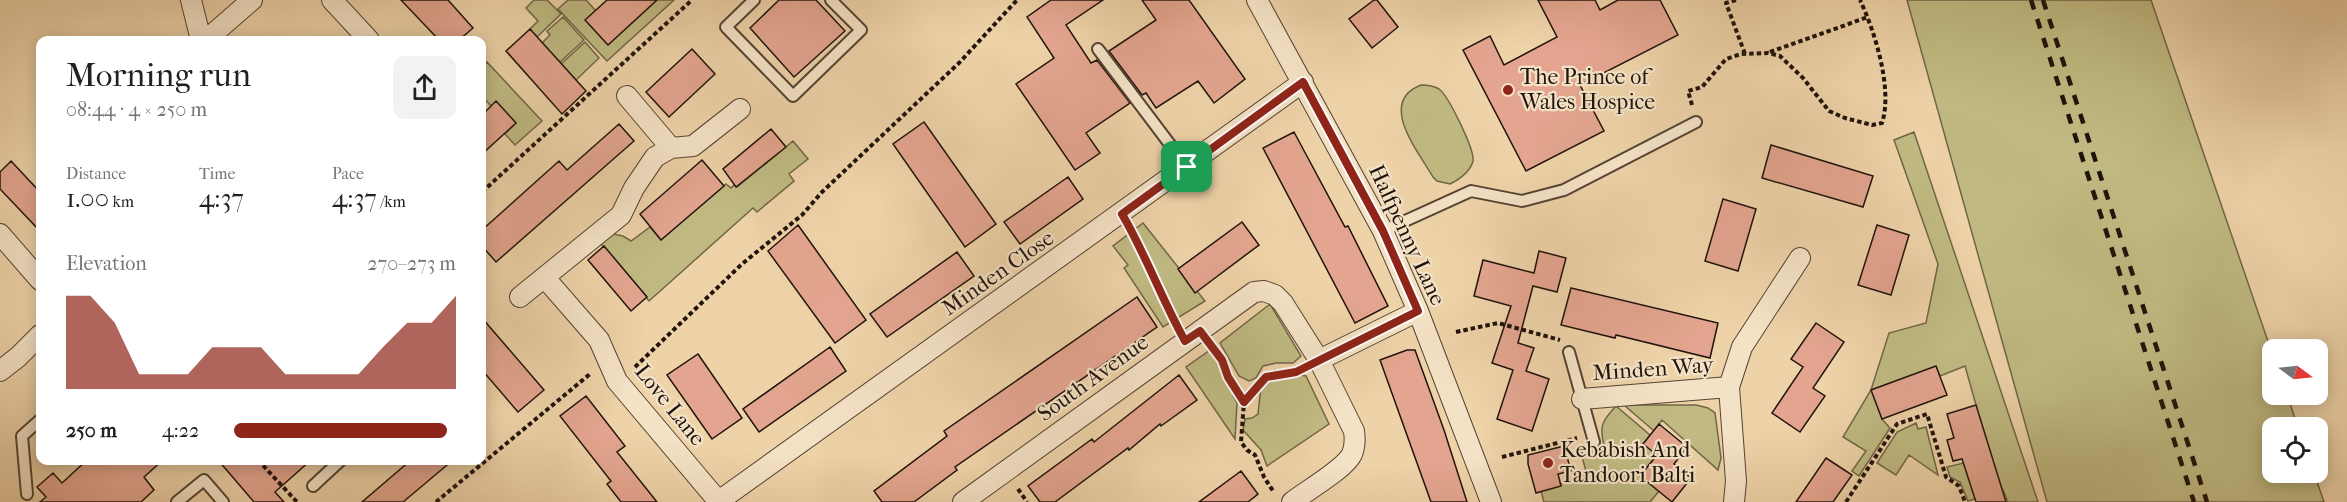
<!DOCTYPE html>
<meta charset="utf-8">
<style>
:root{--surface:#fff;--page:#f2f2f2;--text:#202124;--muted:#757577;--accent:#8f2418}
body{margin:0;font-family:"IM FELL French Canon",serif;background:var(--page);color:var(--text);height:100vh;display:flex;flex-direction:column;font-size:22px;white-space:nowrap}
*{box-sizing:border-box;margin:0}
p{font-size:20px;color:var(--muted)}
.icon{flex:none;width:33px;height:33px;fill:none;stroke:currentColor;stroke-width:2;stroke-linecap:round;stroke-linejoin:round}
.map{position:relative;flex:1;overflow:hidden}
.side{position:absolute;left:36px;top:36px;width:450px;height:429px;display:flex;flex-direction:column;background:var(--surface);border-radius:12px;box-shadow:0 3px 15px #0003}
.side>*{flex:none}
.needle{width:39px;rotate:105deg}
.tools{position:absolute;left:2262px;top:339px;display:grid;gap:12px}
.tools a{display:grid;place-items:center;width:66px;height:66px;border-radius:12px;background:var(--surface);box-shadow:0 3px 15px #0003;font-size:30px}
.pin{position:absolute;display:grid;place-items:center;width:51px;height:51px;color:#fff;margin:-26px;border-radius:12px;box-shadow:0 3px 9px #0006}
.round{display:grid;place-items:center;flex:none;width:63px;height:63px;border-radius:12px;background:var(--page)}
.head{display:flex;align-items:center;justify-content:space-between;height:102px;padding:0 30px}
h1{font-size:33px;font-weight:600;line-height:45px}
.figures{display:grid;grid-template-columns:repeat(3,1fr);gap:9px;height:102px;padding:6px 30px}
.figures div{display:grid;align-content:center}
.figures b{font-size:26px;font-weight:600}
.figures small{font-size:16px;font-weight:400}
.figures p{font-size:16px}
.chart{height:168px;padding:12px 30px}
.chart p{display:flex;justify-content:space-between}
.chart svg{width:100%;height:108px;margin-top:6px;fill:var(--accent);opacity:.7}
ul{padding:0 30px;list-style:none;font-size:20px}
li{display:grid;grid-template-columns:96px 72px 1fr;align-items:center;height:45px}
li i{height:15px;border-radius:8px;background:var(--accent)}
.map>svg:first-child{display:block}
.green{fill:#c0ba82;stroke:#706647;stroke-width:1.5}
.building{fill:#e3a58f;stroke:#20130c;stroke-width:1.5}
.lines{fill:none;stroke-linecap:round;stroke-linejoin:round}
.lane-casing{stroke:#544333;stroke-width:14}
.street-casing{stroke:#544333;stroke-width:22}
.path{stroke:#20130c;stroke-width:4;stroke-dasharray:4.5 3;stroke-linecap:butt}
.lane{stroke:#f4e2c6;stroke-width:10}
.street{stroke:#f4e2c6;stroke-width:20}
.rail{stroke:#20130c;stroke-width:4.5;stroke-dasharray:10 10;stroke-linecap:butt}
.route-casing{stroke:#fff;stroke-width:12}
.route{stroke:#8f2418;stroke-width:8}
.poi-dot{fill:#8f2418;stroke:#f4e2c6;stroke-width:2}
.labels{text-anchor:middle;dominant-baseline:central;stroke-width:4.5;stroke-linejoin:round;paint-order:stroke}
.poi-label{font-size:22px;fill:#20130c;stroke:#f4e2c6;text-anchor:start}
.street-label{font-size:22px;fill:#20130c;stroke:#f4e2c6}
</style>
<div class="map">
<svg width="2347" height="502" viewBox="0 0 2347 502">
<rect width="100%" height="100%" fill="#eed2a8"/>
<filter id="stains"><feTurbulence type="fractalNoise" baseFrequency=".00333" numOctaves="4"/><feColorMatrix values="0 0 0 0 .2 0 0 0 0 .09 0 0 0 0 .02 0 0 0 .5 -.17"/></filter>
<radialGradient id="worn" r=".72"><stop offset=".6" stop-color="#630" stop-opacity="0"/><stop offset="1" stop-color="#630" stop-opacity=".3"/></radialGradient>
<!-- green -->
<path class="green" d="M534 0H547L561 14 537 37 530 29 538 21 526 8Z
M568 0H586L596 11 586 20 608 45 657 0H674L607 61 558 9Z
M1907 0H2151L2272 353V394L2287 395 2298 427 2272 428V472L2314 473 2324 502H2047Z
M563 17 584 40 560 62 542 43 550 35 547 31Z
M585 42 599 58 576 80 561 64Z
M487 62 542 121 515 145 505 134 516 123 496 102 491 106 482 96V68Z
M1421 85C1427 85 1434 86 1439 89 1448 95 1475 150 1473 161 1470 172 1460 179 1450 184L1437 181 1433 177C1418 151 1377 102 1421 85Z
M1914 132 2038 502H2008L2003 490 1968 501 1960 482 1950 477 1947 467 1964 463 1976 405 1965 366 1940 376 1936 367 1872 390 1882 419 1890 428 1859 476 1852 471 1866 451 1843 437 1871 390 1889 333 1926 323 1938 264 1894 140Z
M793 141 808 159 789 174 794 181 757 212 753 208 649 301 601 244 613 234 623 236 631 241 650 227 661 240 726 184 731 188 734 185 737 187Z
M1143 223 1205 301 1163 327 1124 268 1128 265 1113 246Z
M1270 304 1301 356 1293 363H1276L1263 366 1256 378 1249 381 1239 376 1220 343Z
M1213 348C1223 361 1226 375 1236 388L1233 395 1237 403 1235 439 1186 367Z
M1275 370 1306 376 1329 424 1267 466 1261 450 1243 430 1245 419 1252 418 1258 414 1262 377Z
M1624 405H1696L1708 408 1715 413 1721 458 1718 470 1662 420 1654 431Z
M1616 406 1650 435 1657 455 1640 476 1659 491 1650 502H1544L1541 491 1587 475 1581 453 1604 446C1599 426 1602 421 1616 406Z
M1916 423 1918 429 1926 427 1938 475 1909 455 1896 475 1877 463 1897 432Z"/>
<!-- building -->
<path class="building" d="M401 0H448L473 28 459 40H439Z
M607 0H657L608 45 585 20Z
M779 0H816L845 31 794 77 750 28Z
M1051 0H1103L1066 25 1091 63 1097 60 1130 103 1086 133 1100 153 1075 170 1016 84 1054 58 1027 17Z
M1142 0H1189L1245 79 1214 103 1198 81 1156 108 1146 93 1142 95 1109 51 1156 20Z
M1374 0H1377L1398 27 1372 48 1349 19Z
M1538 0H1595L1600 10 1618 0H1660L1678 35 1580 85 1604 131 1526 171 1463 50 1490 36 1504 65 1557 37Z
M530 29 586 91 562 114 506 51Z
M692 49 715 74 669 117 646 92Z
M496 101 516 123 482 154V115Z
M924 122 996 224 965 247 893 144Z
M619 124 634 141 496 262 482 246V230L559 161 567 170Z
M771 129 786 147 736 187 723 169Z
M1294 132 1345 227 1348 226 1388 306 1355 323 1263 148Z
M1771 145 1873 176 1863 207 1762 178Z
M702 160 724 186 661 240 640 214Z
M11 161 40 192V231L0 189V172Z
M1068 177 1083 199 1020 244 1004 222Z
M1723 199 1756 209 1738 271 1705 261Z
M1242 222 1259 245 1195 293 1178 269Z
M798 225 866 320 835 343 768 251Z
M1877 225 1909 235 1891 295 1858 285Z
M604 246 647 297 631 311 588 260Z
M1539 251 1566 258 1557 292 1533 286 1518 343 1534 348 1526 371 1549 379 1532 431 1497 419 1513 370 1492 363 1511 306 1474 296 1483 260 1534 273Z
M957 252 974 276 887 337 870 314Z
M1571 288 1718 323 1710 358 1616 335 1615 338 1561 325Z
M1137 297 1157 327 955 467 957 470 914 502H882L874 491 947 436 944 431Z
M482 318 544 390 518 412 482 370Z
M1816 323 1844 342 1813 388 1825 396 1800 432 1772 413 1803 367 1791 359Z
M830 347 846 371 759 432 743 409Z
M1407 350H1415L1444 430 1467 502H1431L1380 360Z
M698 354 742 418 712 439 667 375Z
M1936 366 1947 395 1882 419 1871 390Z
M1179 375 1197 400 1161 426 1160 424 1129 450 1128 448 1055 502H1040L1028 486 1092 439 1094 442Z
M586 396 625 446 617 452 657 502H621L607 484 611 481 560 416Z
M1976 405 2006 502H1976L1962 459 1953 461 1947 440 1954 438 1947 414Z
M1659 424 1687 447 1674 464 1691 478 1672 502 1640 476 1657 455 1643 444Z
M1564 446 1571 471 1558 474 1561 486 1536 493 1528 464V455Z
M1826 458 1852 475 1833 502H1796Z
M87 460H163L144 477 154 490 141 502H40L46 497 37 487 53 473 62 483Z
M218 460H311L275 492 284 502H254Z
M411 460H453L403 502H362Z
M1241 471 1258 494 1248 502H1199Z"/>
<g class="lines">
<defs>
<path id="lane" d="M754 0 726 27 793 96 861 30 831 0
M1098 49 1187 167
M1383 231 1471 191 1522 201 1564 190 1696 122
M1569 352 1594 442
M313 486 341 460
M27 494 22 436 40 420
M177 502 204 480 223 502"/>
<path id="street" d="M191 0 201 40
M332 0 369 40
M1257 0 1383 231 1418 311 1491 502
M206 40 252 0
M627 96 671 148
M0 234 40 280
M545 278 599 340 617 381 719 502
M520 297 621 215 634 188 655 157 671 148 693 146 740 109
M1319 360 1418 311
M0 371 18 357 40 335
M1582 399 1729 387
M719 501 1303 82
M963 502 1254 292 1264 291 1275 295 1283 303 1319 360 1354 431C1355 438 1355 447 1352 454 1345 469 1306 491 1292 502
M1734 502 1736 481 1729 387 1742 347 1800 258"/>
</defs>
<!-- lane casing -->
<use href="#lane" class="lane-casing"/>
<!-- street casing -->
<use href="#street" class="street-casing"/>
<!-- path -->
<path class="path" d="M1736 0 1726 3 1745 54
M1770 52 1868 17
M1692 105 1688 91 1702 87 1726 59 1741 54 1768 53 1780 56 1803 78 1829 111 1845 118 1872 125 1882 123C1893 89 1875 32 1860 0
M482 192 692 0
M1132 230 1176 324
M1456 332 1498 323 1560 340
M1213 348 1222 360 1228 377 1244 402 1241 442 1247 450 1255 455 1264 477 1273 491
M635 367 742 264 802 215 822 192 959 63 1017 0
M1244 402 1266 377 1300 370
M1502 457 1577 438
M258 460 297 502
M1018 489 1027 502
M436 502 590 374
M1846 502 1897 424 1927 414 1946 477 1959 486 1965 502"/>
<!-- lane -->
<use href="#lane" class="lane"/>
<!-- street -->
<use href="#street" class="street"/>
<!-- rail -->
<path class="rail" d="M2031 0 2194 502
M2043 0 2207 502"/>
</g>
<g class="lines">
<defs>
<path id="route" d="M1303 82 1383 231 1418 311 1296 372 1266 377 1244 402 1228 377 1222 360 1200 331 1185 341C1162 300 1146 255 1122 214Z"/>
</defs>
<!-- route casing -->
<use href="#route" class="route-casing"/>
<!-- route -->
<use href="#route" class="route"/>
</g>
<!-- markers -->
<g class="poi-dot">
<circle cx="1508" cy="90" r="6"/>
<circle cx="1548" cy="463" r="6"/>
</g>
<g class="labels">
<!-- poi labels -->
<g class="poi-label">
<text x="1520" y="77">The Prince of<tspan x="1520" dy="25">Wales Hospice</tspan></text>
<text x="1560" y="450">Kebabish And<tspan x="1560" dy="25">Tandoori Balti</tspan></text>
</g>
<!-- street labels -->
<g class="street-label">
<text transform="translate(1407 235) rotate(65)">Halfpenny Lane</text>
<text transform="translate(998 273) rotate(-35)">Minden Close</text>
<text transform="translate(1653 369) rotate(-4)">Minden Way</text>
<text transform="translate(1093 378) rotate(-36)">South Avenue</text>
<text transform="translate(670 405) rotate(51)">Love Lane</text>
</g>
</g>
<rect width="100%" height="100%" filter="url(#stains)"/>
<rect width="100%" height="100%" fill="url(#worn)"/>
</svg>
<div class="tools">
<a><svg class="needle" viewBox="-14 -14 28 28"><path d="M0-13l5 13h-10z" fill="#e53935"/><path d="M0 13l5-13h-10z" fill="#757577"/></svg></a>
<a><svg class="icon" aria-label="locate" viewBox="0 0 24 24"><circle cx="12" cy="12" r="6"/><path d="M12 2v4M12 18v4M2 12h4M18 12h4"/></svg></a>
</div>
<div class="pin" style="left:1187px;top:167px;background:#1e9e55"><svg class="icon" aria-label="arrive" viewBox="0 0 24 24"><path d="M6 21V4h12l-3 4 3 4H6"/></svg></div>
<section class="side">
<div class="head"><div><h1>Morning run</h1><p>08:44 · 4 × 250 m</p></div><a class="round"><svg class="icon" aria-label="share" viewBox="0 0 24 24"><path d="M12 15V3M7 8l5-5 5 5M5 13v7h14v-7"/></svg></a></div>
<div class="figures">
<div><p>Distance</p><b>1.00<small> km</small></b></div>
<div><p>Time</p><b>4:37</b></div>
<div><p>Pace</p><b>4:37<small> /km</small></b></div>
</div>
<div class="chart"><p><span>Elevation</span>270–273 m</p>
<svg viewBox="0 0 160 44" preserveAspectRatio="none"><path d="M0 44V6L10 6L20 17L30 38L40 38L50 38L60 27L70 27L80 27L90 38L100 38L110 38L120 38L130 27L140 17L150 17L160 6V44z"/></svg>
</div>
<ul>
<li><b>250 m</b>4:22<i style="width:96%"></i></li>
</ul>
</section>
</div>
